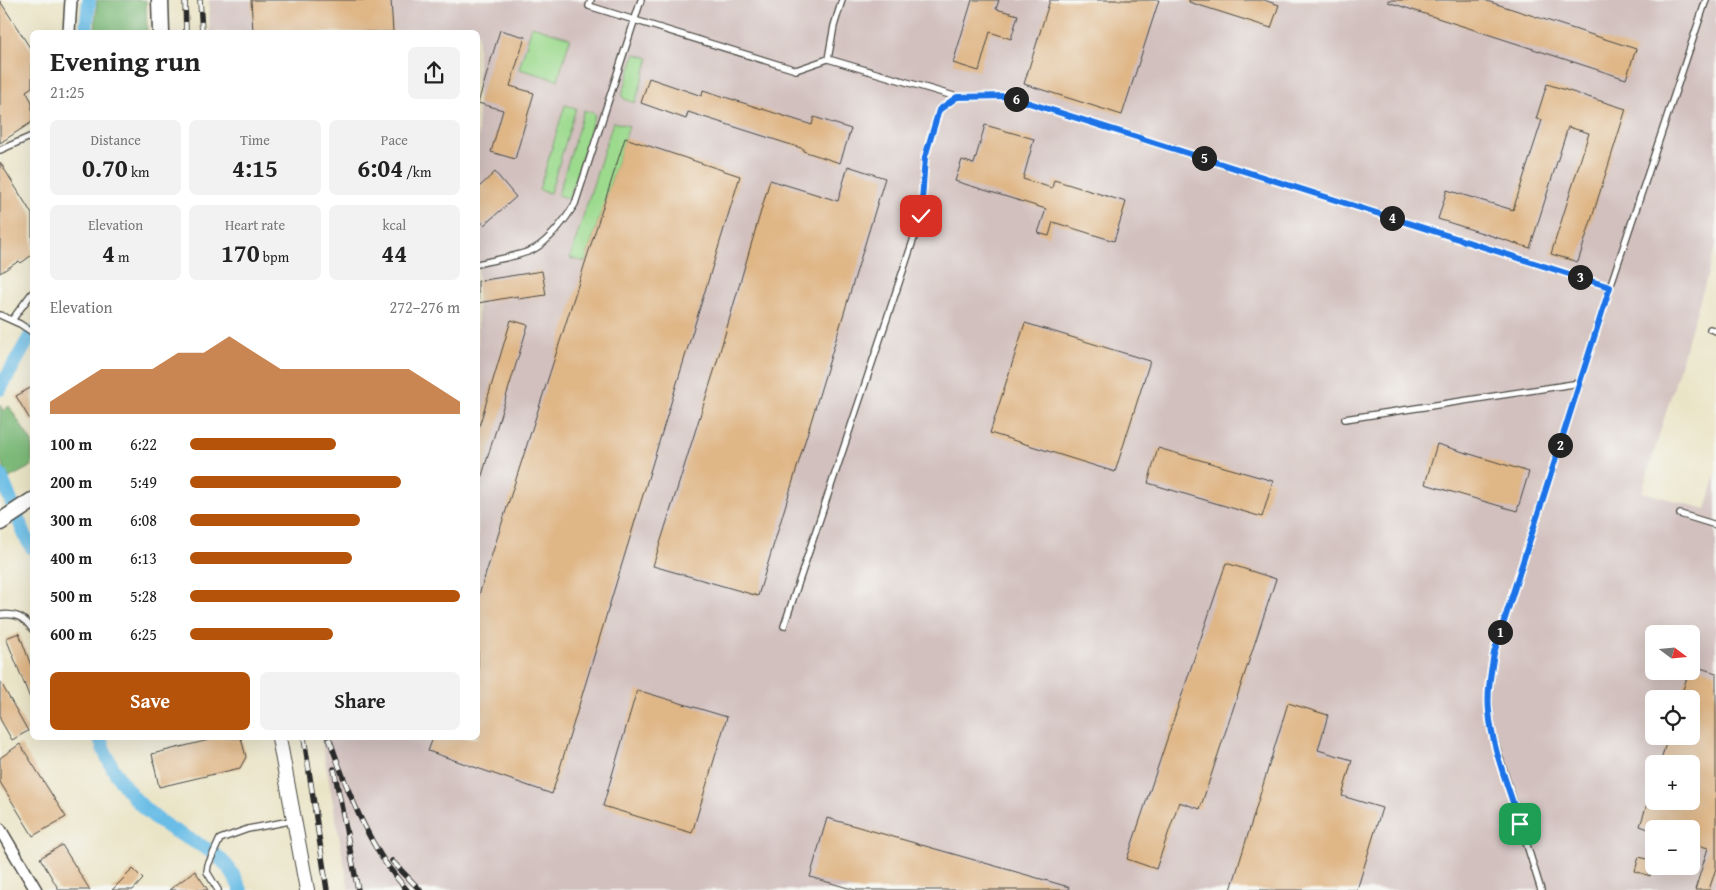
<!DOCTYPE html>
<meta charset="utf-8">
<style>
:root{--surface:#fff;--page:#f2f2f2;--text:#222;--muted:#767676;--accent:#b45309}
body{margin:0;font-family:"Gentium Book Plus",serif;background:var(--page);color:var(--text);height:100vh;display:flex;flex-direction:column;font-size:19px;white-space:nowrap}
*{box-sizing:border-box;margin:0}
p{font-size:16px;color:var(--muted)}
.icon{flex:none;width:28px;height:28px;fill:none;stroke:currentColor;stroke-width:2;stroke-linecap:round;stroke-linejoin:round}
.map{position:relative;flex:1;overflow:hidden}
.drawer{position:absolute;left:30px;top:30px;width:450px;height:710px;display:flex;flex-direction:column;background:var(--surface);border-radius:8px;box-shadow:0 5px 20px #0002}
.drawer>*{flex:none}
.needle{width:32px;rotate:106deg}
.fabs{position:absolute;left:1645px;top:625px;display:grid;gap:10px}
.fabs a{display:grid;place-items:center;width:55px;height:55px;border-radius:8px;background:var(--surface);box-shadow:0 5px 20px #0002;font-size:25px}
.pin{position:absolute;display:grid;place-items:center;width:42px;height:42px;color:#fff;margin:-21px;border-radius:10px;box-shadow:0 2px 8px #0006}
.km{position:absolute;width:25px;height:25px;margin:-12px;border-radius:50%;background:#222;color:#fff;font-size:14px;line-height:25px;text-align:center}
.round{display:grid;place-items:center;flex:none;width:52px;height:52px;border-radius:8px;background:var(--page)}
.head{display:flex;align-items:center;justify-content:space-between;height:85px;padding:0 20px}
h1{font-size:28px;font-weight:600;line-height:38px}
.metrics{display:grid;grid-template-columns:repeat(3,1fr);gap:8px;height:85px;padding:5px 20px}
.metrics div{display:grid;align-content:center;border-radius:8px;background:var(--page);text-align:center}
.metrics b{font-size:25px;font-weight:600}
.metrics small{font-size:14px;font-weight:400}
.metrics p{font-size:14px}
.chart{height:140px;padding:10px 20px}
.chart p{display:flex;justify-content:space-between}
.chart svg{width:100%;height:90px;margin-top:5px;fill:var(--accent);opacity:.7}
.button{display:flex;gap:10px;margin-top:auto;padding:10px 20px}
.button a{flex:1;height:58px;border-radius:8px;background:var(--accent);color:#fff;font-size:20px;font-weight:600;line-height:58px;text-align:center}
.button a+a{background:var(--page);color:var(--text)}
ul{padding:0 20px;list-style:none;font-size:16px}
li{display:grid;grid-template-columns:80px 60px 1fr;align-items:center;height:38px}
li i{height:12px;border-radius:6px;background:var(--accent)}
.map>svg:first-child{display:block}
.industrial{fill:#d1c0bd;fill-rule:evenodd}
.green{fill:#9cda8e;stroke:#64825c}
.forest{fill:#7dba79;stroke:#547252}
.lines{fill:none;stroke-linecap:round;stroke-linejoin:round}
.canal{stroke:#6abde6;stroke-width:14}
.building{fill:#dfb686}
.service-casing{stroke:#484742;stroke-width:8}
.minor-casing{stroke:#484742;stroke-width:14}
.tertiary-casing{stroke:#484742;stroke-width:16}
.secondary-casing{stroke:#484742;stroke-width:19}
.service{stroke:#fff;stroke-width:5.5}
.minor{stroke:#fff;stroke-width:11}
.tertiary{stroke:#fff;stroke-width:14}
.secondary{stroke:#fff;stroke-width:16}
.rail-casing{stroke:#2b2b2b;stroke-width:5.5}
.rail{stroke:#f6f6f2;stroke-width:4;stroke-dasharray:11;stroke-linecap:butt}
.route-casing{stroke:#fff;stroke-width:10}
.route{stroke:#1a73e8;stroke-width:6}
</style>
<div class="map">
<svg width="1716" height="890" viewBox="0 0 1716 890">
<rect width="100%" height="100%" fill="#f6f6f2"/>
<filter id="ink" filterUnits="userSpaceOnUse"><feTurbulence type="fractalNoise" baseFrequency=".02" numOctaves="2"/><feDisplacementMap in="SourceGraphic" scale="10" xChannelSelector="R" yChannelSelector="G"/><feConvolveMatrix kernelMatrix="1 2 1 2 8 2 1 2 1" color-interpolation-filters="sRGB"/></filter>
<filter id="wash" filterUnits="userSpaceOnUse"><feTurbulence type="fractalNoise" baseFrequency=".0096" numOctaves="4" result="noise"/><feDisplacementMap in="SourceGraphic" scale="20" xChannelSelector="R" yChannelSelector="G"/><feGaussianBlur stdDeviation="1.12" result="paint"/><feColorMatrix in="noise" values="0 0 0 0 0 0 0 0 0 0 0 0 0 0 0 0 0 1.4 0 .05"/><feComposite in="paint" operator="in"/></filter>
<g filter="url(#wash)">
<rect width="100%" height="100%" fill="#eae4c6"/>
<!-- industrial -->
<path class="industrial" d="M209 0H1716V247L1642 492 1706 509 1716 475V890H349L321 738H478V32H210ZM1654 634H1691V671H1654ZM1654 699H1691V736H1654ZM1654 764H1691V801H1654ZM1654 829H1691V866H1654Z"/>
<!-- green -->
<path class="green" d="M532 26 570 38 558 80 519 69Z
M635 54 649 58 635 103 624 99 622 95Z
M565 105 576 108 550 193 539 190Z
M584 110 595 114 569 199 558 195Z
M613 122 629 126 585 262 570 258Z"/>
<!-- forest -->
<path class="forest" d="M97 0H146L147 32H95Z
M0 405 3 411 9 406 32 443V466L9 478 0 459Z"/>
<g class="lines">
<!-- canal -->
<path class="canal" d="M86 32 89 0
M0 389 32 333
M0 474 26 538 32 548
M100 738C110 773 137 807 168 827 203 849 223 849 241 890"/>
</g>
<g id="blocks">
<!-- building -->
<path class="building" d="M251 0H391L393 32H253Z
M972 0H999L996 9 1018 15 1011 39 990 32 979 71 953 63Z
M1050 0H1159L1122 115 1024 84Z
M1189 0H1264L1279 5 1271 28 1189 2Z
M1388 0H1484L1636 49 1626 79 1388 2Z
M0 1 32 51V87L26 91 32 102V122L0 143Z
M500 30 525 37 510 86 534 93 515 159 491 152 503 110 478 103Z
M649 78 702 96 703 90 812 125 814 117 851 129 840 163 803 151 804 149 688 112 686 119 641 103Z
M1547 84 1626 109 1578 262 1551 254 1589 133 1568 127 1530 248 1438 219 1447 190 1513 210 1542 120 1536 119Z
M985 125 1034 139 1023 179 1052 188 1054 180 1126 202 1114 241 1053 222 1049 236 1038 233 1046 209 955 181 962 160 974 164Z
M625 138 740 176 552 794 428 751 433 738H478V598Z
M0 162 32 214V255L21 263 19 261 0 273Z
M848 166 885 178 758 596 653 566 716 365 770 180 838 201Z
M495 172 516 197 484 225 478 218V188Z
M542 271 546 295 518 299V296L478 303V281Z
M511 320 528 325 480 482H478V430Z
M1025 323 1150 361 1115 472 990 433Z
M32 387V423L16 396Z
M1437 444 1529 472 1517 511 1425 484Z
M1158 448 1273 481 1262 517 1148 483Z
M1226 563 1276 579 1200 809 1179 802 1156 869 1127 859Z
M19 633 32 668V703L6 638Z
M1691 665 1716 673V868L1709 890H1695L1708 848 1691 843V829H1654V831L1640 826 1648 801H1691V764H1660L1668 736H1691V699H1680L1689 671H1691Z
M0 681 28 731 12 740 0 719Z
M637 690 727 717 692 833 603 806Z
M1288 703 1328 715 1318 750 1352 760 1342 796 1382 808 1357 890H1231Z
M209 738H241L246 757 240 768 159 787 152 754 209 740Z
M20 744 66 817 33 836 0 782V758Z
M827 818 1069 887V890H855L810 877Z
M62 845 90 890H59L40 858Z
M1639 857 1654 861 1650 876 1635 871Z
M133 869 143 879 133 890H112Z
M195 871 208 890H169Z"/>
</g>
</g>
<g filter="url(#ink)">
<use href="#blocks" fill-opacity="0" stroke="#484742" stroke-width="1"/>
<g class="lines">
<defs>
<path id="service" d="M591 0 589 6 796 70 828 59
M842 0 834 26 828 59 957 97
M0 150 32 136
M478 264C492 260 522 256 534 249 549 241 566 219 575 204L641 0
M0 315 20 324 32 332
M12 320 32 293
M1710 329 1716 331
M1345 419 1580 383
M1680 514 1716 525
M0 615C15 613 24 617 32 629
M784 626 921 217 925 157 939 110 957 97 1007 96 1610 287
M218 890 207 872 208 865 220 839 248 829 295 820
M1541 890 1492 733C1487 704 1489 683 1494 653L1610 287 1706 0"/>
<path id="minor" d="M69 32 71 0
M0 829 36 890"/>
<path id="tertiary" d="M279 738 307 890"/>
<path id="secondary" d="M160 0 161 32
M0 522 32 501"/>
</defs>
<!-- service casing -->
<use href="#service" class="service-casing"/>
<!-- minor casing -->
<use href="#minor" class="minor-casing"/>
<!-- tertiary casing -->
<use href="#tertiary" class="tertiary-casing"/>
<!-- secondary casing -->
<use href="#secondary" class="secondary-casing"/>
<!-- service -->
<use href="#service" class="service"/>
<!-- minor -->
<use href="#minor" class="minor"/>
<!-- tertiary -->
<use href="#tertiary" class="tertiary"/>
<!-- secondary -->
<use href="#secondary" class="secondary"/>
<defs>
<path id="rail" d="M185 0 186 32
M200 0 202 32
M304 738 327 890
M329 738C343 778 358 819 381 856 388 868 398 879 407 890
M334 769 358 890
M392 861 420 890"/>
</defs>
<!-- rail casing -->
<use href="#rail" class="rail-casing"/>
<!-- rail -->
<use href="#rail" class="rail"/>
</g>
</g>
<g class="lines" filter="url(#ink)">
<defs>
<path id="route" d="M921 216 925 157 939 110 957 97 1007 96 1610 287 1494 653C1491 672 1487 692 1489 711 1492 749 1509 788 1520 824"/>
</defs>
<!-- route casing -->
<use href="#route" class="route-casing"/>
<!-- route -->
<use href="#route" class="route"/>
</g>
</svg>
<div class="fabs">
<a><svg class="needle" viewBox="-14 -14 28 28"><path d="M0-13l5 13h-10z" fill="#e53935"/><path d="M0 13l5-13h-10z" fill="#767676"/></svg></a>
<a><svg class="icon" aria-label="locate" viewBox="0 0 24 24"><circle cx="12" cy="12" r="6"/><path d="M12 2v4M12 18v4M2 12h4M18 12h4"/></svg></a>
<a>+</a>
<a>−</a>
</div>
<div class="pin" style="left:1520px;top:824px;background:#1e9e55"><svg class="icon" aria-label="arrive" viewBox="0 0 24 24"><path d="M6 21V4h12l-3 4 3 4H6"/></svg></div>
<div class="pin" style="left:921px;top:216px;background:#d93025"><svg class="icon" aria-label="check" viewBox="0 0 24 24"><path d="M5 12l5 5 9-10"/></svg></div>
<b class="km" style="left:1500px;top:632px">1</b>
<b class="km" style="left:1560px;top:445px">2</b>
<b class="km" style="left:1580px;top:277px">3</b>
<b class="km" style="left:1392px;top:218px">4</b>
<b class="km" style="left:1204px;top:158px">5</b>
<b class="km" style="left:1016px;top:99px">6</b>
<section class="drawer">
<div class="head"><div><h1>Evening run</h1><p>21:25</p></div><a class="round"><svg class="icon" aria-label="share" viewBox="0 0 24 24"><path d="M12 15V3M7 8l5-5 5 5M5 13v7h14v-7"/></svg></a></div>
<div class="metrics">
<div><p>Distance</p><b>0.70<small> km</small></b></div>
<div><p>Time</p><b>4:15</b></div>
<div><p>Pace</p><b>6:04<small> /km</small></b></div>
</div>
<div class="metrics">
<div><p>Elevation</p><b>4<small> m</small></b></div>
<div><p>Heart rate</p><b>170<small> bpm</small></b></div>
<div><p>kcal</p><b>44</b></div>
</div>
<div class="chart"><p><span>Elevation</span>272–276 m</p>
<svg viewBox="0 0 160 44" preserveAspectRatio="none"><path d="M0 44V38L10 30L20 22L30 22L40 22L50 14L60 14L70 6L80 14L90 22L100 22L110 22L120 22L130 22L140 22L150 30L160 38V44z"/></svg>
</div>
<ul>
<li><b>100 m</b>6:22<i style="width:54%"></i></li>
<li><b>200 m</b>5:49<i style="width:78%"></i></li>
<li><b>300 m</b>6:08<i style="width:63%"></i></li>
<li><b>400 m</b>6:13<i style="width:60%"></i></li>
<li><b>500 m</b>5:28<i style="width:100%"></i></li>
<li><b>600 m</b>6:25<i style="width:53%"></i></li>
</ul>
<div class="button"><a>Save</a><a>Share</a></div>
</section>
</div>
